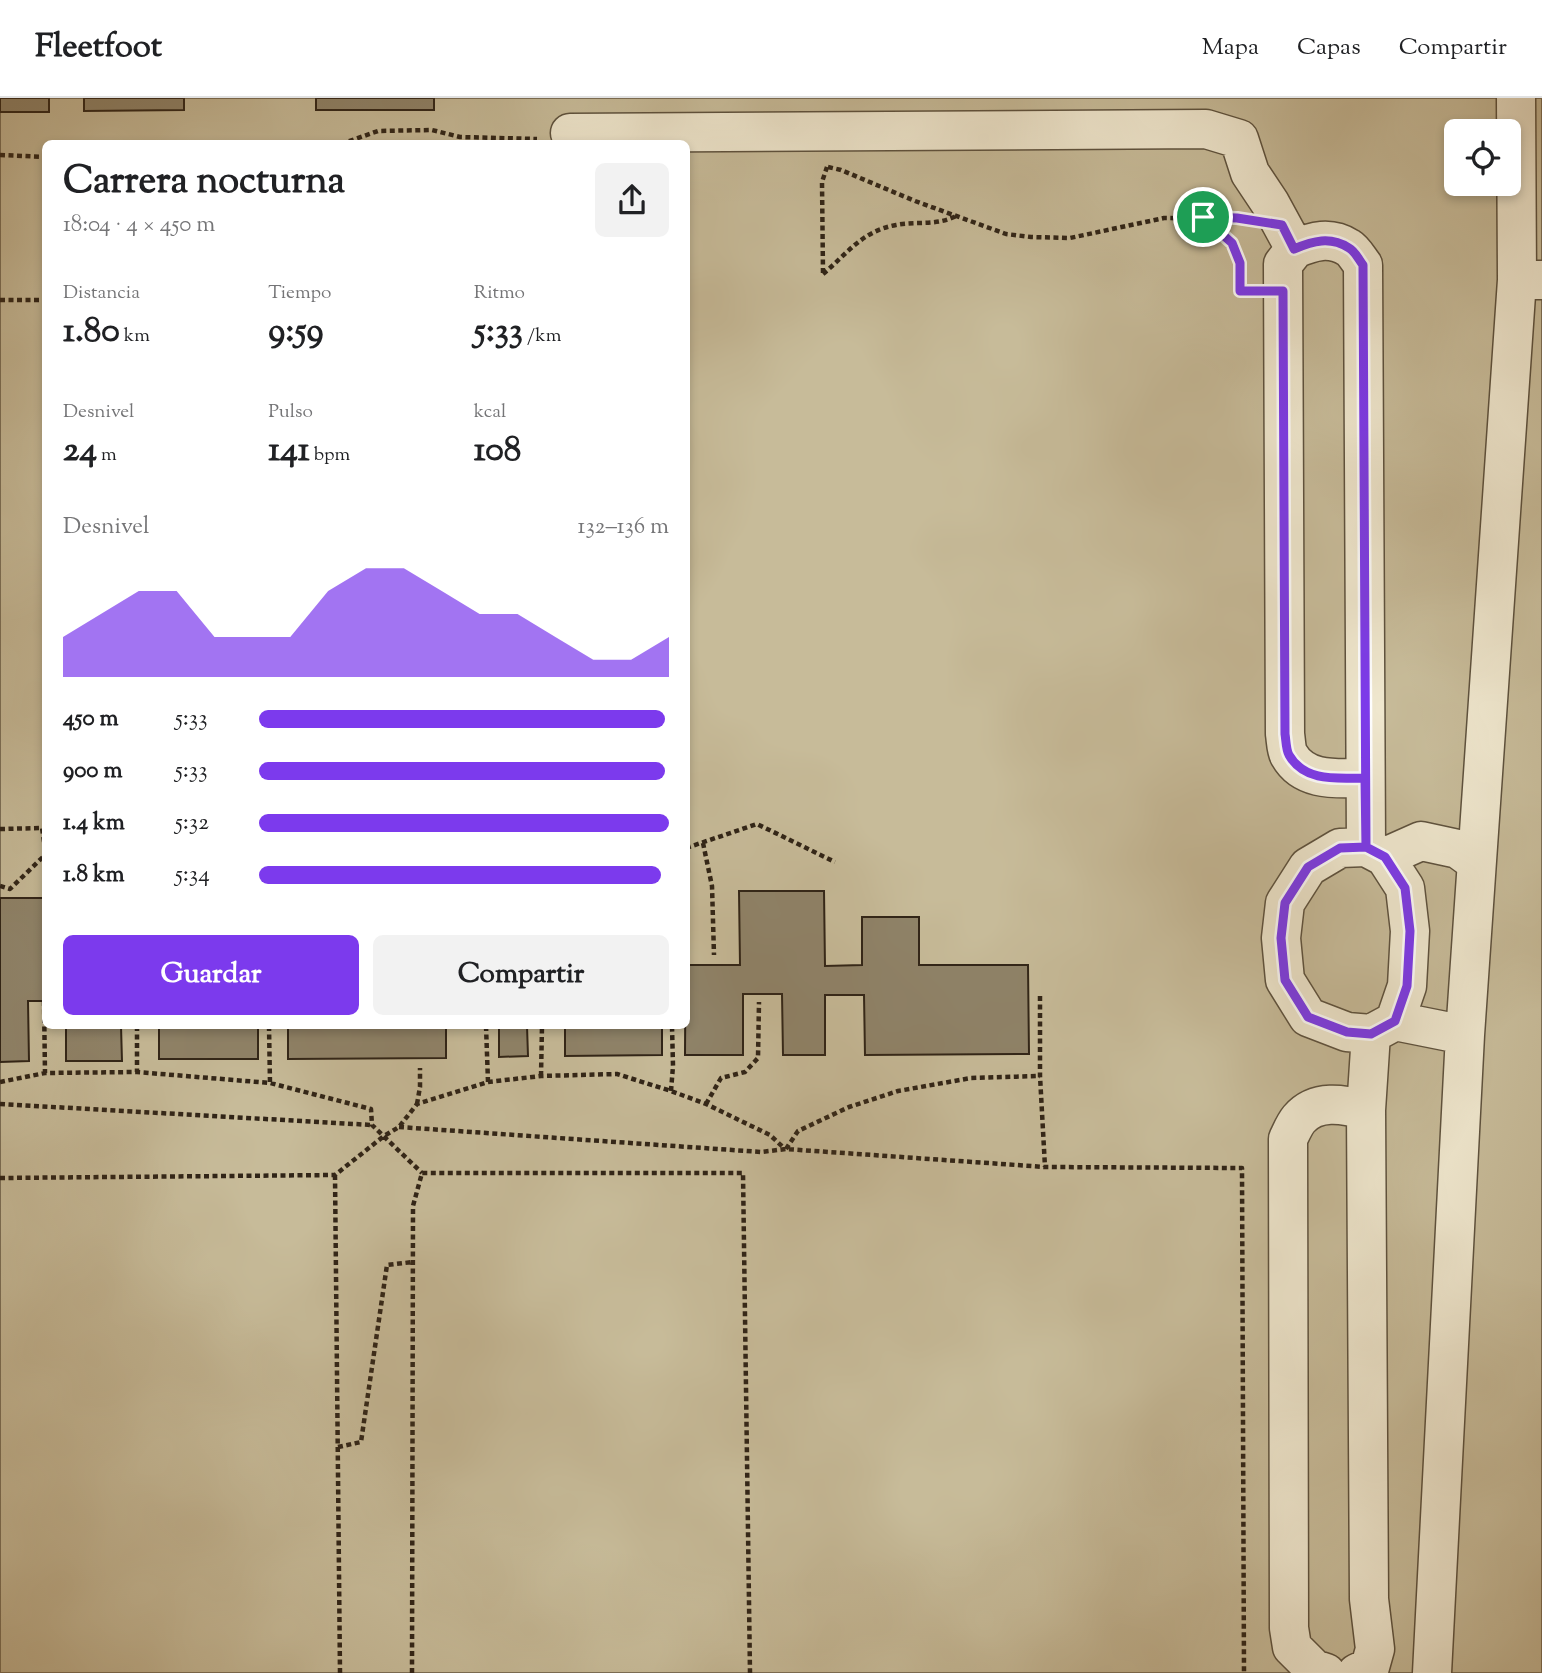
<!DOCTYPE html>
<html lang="es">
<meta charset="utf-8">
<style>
:root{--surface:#fff;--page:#f2f2f2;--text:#202124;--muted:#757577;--line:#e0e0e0;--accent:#7c3aed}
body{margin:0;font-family:"Sorts Mill Goudy",serif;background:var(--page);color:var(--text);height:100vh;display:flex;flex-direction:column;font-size:26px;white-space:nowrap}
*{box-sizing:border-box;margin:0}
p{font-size:23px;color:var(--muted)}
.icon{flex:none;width:38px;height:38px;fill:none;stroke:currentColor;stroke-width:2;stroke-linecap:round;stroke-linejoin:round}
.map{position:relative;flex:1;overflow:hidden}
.sheet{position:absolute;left:42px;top:42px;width:648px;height:889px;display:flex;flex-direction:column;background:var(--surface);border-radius:10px;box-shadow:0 4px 10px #0003}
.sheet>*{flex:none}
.controls{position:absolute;left:1444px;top:21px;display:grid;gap:14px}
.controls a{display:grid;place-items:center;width:77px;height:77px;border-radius:10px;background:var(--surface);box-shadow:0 4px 10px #0003;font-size:35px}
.pin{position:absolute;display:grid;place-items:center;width:60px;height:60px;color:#fff;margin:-30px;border:4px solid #fff;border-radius:50%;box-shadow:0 2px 7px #0007}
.round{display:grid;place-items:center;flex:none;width:74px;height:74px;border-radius:10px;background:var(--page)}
.overview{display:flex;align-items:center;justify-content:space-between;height:119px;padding:0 21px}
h1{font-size:38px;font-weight:700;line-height:52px}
.figures{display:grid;grid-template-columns:repeat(3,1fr);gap:10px;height:119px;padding:7px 21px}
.figures div{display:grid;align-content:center}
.figures b{font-size:35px;font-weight:700}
.figures small{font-size:19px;font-weight:400}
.figures p{font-size:19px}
.chart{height:196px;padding:14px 21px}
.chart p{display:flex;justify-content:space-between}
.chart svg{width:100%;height:126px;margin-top:7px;fill:var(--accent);opacity:.7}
.cta{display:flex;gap:14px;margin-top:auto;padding:14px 21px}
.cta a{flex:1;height:80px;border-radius:10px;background:var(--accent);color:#fff;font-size:28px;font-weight:700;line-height:80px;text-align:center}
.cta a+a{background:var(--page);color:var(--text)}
ul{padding:0 21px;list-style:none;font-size:23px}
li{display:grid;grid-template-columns:112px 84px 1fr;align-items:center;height:52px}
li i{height:18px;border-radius:9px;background:var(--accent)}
header{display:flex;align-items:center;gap:42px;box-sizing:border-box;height:98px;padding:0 35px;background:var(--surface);border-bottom:2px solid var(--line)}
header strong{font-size:33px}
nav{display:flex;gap:38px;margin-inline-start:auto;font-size:24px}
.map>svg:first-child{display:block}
.green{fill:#c7bb99;stroke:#7c7058;stroke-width:2;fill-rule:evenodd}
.building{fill:#8f8369;stroke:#302417;stroke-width:2}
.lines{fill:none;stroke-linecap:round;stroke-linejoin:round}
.minor-casing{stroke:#5e523e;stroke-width:41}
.path{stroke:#302417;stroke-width:4.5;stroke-dasharray:5 3.5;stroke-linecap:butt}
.minor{stroke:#efe7ce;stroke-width:38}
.route-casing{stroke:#fff;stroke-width:14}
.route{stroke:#7c3aed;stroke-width:9}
</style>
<header>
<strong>Fleetfoot</strong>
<nav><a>Mapa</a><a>Capas</a><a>Compartir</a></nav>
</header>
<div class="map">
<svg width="1542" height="1575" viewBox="0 0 1542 1575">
<rect width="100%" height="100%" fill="#e6dab4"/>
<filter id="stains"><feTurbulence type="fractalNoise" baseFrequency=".00286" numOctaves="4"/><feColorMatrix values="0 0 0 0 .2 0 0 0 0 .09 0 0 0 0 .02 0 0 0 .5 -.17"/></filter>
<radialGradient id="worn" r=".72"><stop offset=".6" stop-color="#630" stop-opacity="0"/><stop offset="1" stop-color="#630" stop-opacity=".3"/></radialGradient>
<!-- green -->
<path class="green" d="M0 0H1542V1575H0ZM1456 33H1508V86H1456ZM46 46H686V928H46Z"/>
<!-- building -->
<path class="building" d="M0 0H49V14H0Z
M84 0H184V12L84 13Z
M316 0H434V12H316Z
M686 793H687L688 867H740L739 793H824L825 868 862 867V819H919V867H1028L1029 956 865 957 864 897H825V957H783L782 896H743V957H685Z
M0 800H46V903H28L29 963 0 964Z
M66 928H121L122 963H66Z
M159 928H258V961H159Z
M288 928H446V960L288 961Z
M499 928H527L528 958 499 959Z
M565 928H662V957L565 958Z"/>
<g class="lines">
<defs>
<path id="minor" d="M1516 0 1517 182
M570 35 1206 31 1239 41 1250 75 1270 105 1295 151 1283 166 1285 636C1286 642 1286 652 1289 657 1305 685 1339 680 1365 680
M1295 151C1313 143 1330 138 1349 150 1354 153 1359 162 1363 167L1366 749 1340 750 1308 769 1285 805 1281 840 1285 882 1308 919 1347 934 1371 936 1395 923 1407 888 1410 833 1405 790 1385 759 1366 749
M1385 759 1421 743 1458 751 1476 764
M1395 923 1465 937
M1326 1575 1314 1571 1292 1549 1289 1530 1288 1041C1291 1035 1294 1027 1299 1021 1316 1001 1343 1006 1366 1012
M1357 1575 1370 1569 1375 1551 1369 1501 1366 1012 1371 936
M1432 1575 1465 937 1517 182H1542"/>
</defs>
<!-- minor casing -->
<use href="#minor" class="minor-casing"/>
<!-- path -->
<path class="path" d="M341 46 378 33 432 32 460 39 537 41
M0 57 46 59
M828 69 841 72 915 103 1006 136 1031 139 1070 140 1164 120 1239 121
M1204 120 1232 145 1240 165V193H1250
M823 175 822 84 827 69
M823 176C848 155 862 133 896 127 916 123 937 128 956 118
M0 202H46
M0 731 42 730 46 757
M703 745 712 788 714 857
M686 750 757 726 835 764
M0 788 10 791 45 757
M1040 898V978L1045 1069
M44 903 45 975
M137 928V974
M269 928 270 985
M541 978 542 928
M0 984 45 975 137 974 270 985 371 1011 372 1027 422 1075
M488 984 486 928H492
M671 993 673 968 672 928
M0 1006 372 1027
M417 1006 420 989V970
M706 1006 721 980 745 974 758 960 759 904
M399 1029 761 1054 786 1051 1045 1069 1242 1070 1244 1575
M786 1051 798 1033 849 1009 898 993 971 980 1040 978
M335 1077 340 1575
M0 1080 335 1077 384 1038 399 1029 417 1006 488 984 541 978 617 976 671 993 706 1006 770 1037 785 1051
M338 1349 361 1344 387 1167 413 1164
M412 1575 413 1108 422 1075H743L750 1575"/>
<!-- minor -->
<use href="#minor" class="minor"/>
</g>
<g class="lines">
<defs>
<path id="route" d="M1203 119 1232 145 1240 165V193H1283L1285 636C1286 642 1286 652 1289 657 1305 685 1339 680 1365 680L1366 749 1385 759 1405 790 1410 833 1407 888 1395 923 1371 936 1347 934 1308 919 1285 882 1281 840 1285 805 1308 769 1340 750 1366 749 1363 167C1359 162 1355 153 1349 150 1330 138 1313 143 1294 151L1282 127 1237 120 1203 119"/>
</defs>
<!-- route casing -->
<use href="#route" class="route-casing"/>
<!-- route -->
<use href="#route" class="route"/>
</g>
<rect width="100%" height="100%" filter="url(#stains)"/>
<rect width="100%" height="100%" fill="url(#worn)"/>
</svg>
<div class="controls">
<a><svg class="icon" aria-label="locate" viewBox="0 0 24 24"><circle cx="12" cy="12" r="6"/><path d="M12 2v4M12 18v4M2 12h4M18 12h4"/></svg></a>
</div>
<div class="pin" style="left:1203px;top:119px;background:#1e9e55"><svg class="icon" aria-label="arrive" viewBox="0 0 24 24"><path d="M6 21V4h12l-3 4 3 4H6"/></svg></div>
<section class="sheet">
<div class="overview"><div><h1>Carrera nocturna</h1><p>18:04 · 4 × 450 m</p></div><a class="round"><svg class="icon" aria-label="share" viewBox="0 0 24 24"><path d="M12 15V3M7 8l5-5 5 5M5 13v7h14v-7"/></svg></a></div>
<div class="figures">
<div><p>Distancia</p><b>1.80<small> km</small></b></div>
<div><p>Tiempo</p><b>9:59</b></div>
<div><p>Ritmo</p><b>5:33<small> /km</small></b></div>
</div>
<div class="figures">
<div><p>Desnivel</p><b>24<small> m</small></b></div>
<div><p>Pulso</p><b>141<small> bpm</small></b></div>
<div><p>kcal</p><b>108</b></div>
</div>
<div class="chart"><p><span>Desnivel</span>132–136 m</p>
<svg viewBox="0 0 160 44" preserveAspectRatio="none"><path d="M0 44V30L10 22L20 14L30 14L40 30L50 30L60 30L70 14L80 6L90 6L100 14L110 22L120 22L130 30L140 38L150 38L160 30V44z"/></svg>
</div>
<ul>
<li><b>450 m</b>5:33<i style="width:99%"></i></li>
<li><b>900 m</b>5:33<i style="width:99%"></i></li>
<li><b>1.4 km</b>5:32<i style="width:100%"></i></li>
<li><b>1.8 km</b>5:34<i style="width:98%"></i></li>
</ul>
<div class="cta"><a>Guardar</a><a>Compartir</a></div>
</section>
</div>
